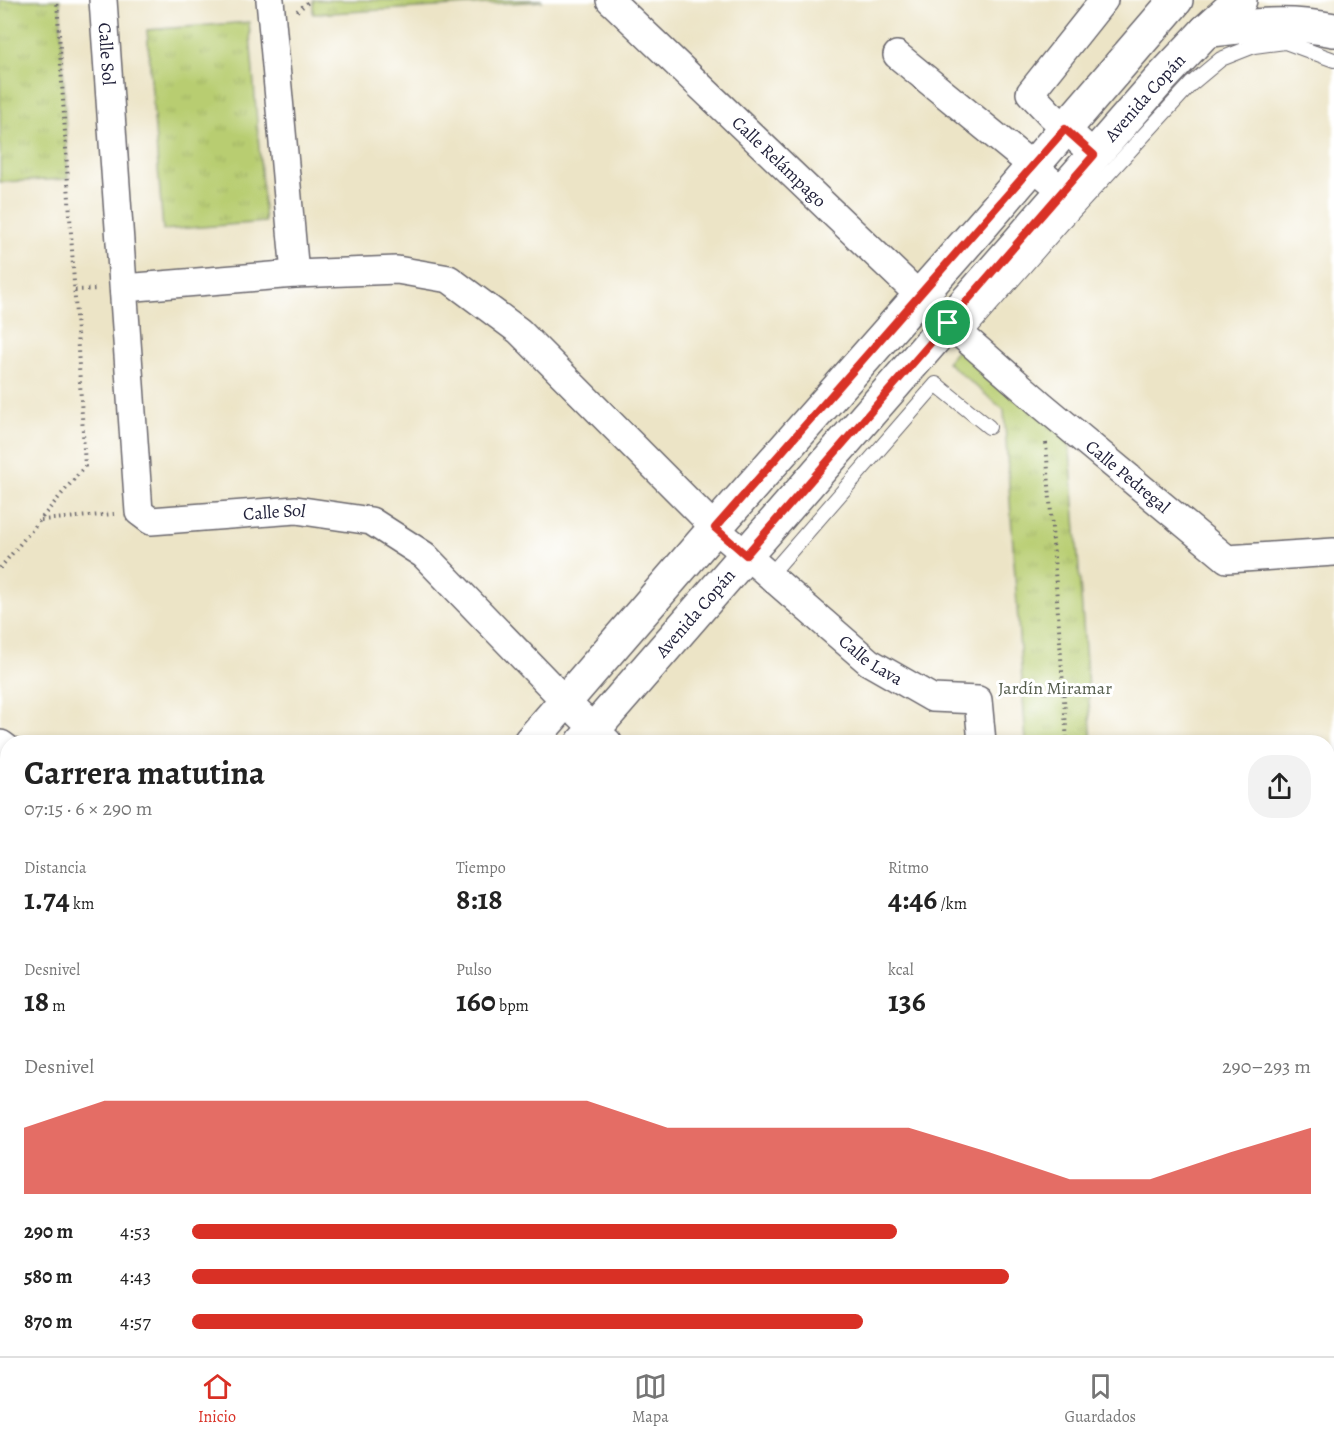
<!DOCTYPE html>
<html lang="es">
<meta charset="utf-8">
<style>
:root{--surface:#fff;--page:#f2f2f2;--text:#222;--muted:#767676;--line:#e0e0e0;--accent:#d93025}
body{margin:0;font-family:Alegreya,serif;background:var(--page);color:var(--text);height:100vh;display:flex;flex-direction:column;font-size:22px;white-space:nowrap}
*{box-sizing:border-box;margin:0}
p{font-size:20px;color:var(--muted)}
.icon{flex:none;width:33px;height:33px;fill:none;stroke:currentColor;stroke-width:2;stroke-linecap:round;stroke-linejoin:round}
.map{position:relative;flex:1;overflow:hidden}
.panel{position:absolute;left:0px;top:735px;width:1335px;height:621px;display:flex;flex-direction:column;background:var(--surface);border-radius:24px 24px 0 0;box-shadow:0 3px 9px #0003}
.panel>*{flex:none}
.pin{position:absolute;display:grid;place-items:center;width:51px;height:51px;color:#fff;margin:-26px;border:3px solid #fff;border-radius:50%;box-shadow:0 2px 6px #0007}
.round{display:grid;place-items:center;flex:none;width:63px;height:63px;border-radius:24px;background:var(--page)}
.summary{display:flex;align-items:center;justify-content:space-between;height:102px;padding:0 24px}
h1{font-size:33px;font-weight:700;line-height:45px}
.stats{display:grid;grid-template-columns:repeat(3,1fr);gap:9px;height:102px;padding:6px 24px}
.stats div{display:grid;align-content:center}
.stats b{font-size:30px;font-weight:700}
.stats small{font-size:16px;font-weight:400}
.stats p{font-size:16px}
.chart{height:168px;padding:12px 24px}
.chart p{display:flex;justify-content:space-between}
.chart svg{width:100%;height:108px;margin-top:6px;fill:var(--accent);opacity:.7}
ul{padding:0 24px;list-style:none;font-size:20px}
li{display:grid;grid-template-columns:96px 72px 1fr;align-items:center;height:45px}
li i{height:15px;border-radius:8px;background:var(--accent)}
.menu{display:flex;justify-content:space-around;align-items:center;height:84px;border-top:2px solid var(--line);background:var(--surface);font-size:16px;color:var(--muted)}
.menu a{display:grid;justify-items:center;gap:3px}
.menu .on{color:var(--accent)}
.map>svg:first-child{display:block}
.park{fill:url(#park-tufts);stroke:#6d7856;stroke-width:1.5}
.lines{fill:none;stroke-linecap:round;stroke-linejoin:round}
.lane-casing{stroke:#69666c;stroke-width:16}
.street-casing{stroke:#69666c;stroke-width:30}
.secondary-casing{stroke:#69666c;stroke-width:36}
.path{stroke:#69666c;stroke-width:4;stroke-dasharray:1.5 4.5;stroke-linecap:butt}
.lane{stroke:#fff;stroke-width:14}
.street{stroke:#fff;stroke-width:27}
.secondary{stroke:#fff;stroke-width:33}
.route-casing{stroke:#fff;stroke-width:12}
.route{stroke:#d93025;stroke-width:8}
.labels{text-anchor:middle;dominant-baseline:central;stroke-width:6;stroke-linejoin:round;paint-order:stroke}
.street-label{font-size:18px;fill:#22223b;stroke:#fff}
.park-label{font-size:18px;fill:#565e4e;stroke:#fff}
</style>
<div class="map">
<svg width="1334" height="1356" viewBox="0 0 1334 1356">
<defs>
<pattern id="park-tufts" width="24" height="20" patternUnits="userSpaceOnUse" patternTransform="scale(1.5)"><rect width="24" height="20" fill="#b8cd71"/><path d="M3 7l-1-3M5 7V3M7 7l1-3M15 17l-1-3M17 17v-4M19 17l1-3" fill="none" stroke="#9eb063"/></pattern>
</defs>
<rect width="100%" height="100%" fill="#fff"/>
<filter id="ink" filterUnits="userSpaceOnUse"><feTurbulence type="fractalNoise" baseFrequency=".0167" numOctaves="2"/><feDisplacementMap in="SourceGraphic" scale="12" xChannelSelector="R" yChannelSelector="G"/><feConvolveMatrix kernelMatrix="1 2 1 2 8 2 1 2 1" color-interpolation-filters="sRGB"/></filter>
<filter id="wash" filterUnits="userSpaceOnUse"><feTurbulence type="fractalNoise" baseFrequency=".008" numOctaves="4" result="noise"/><feDisplacementMap in="SourceGraphic" scale="24" xChannelSelector="R" yChannelSelector="G"/><feGaussianBlur stdDeviation="1.35" result="paint"/><feColorMatrix in="noise" values="0 0 0 0 0 0 0 0 0 0 0 0 0 0 0 0 0 1.4 0 .05"/><feComposite in="paint" operator="in"/></filter>
<g filter="url(#wash)">
<rect width="100%" height="100%" fill="#ece4c6"/>
<!-- park -->
<path class="park" d="M0 0H60L68 179 0 182Z
M313 0H541L542 1 313 14Z
M249 22 265 222 163 230 147 30Z
M961 345 1069 437 1092 742H1026L1004 410 947 362Z
M1137 1348 1138 1356H755L754 1349Z"/>
</g>
<g filter="url(#ink)">
<g class="lines">
<defs>
<path id="lane" d="M964 336 1063 223 1191 84 1221 59 1254 46 1285 42 1334 60
M770 575 936 384 989 427"/>
<g id="street">
<path id="s1" d="M103 0 139 512 151 521 296 510 371 521 424 555 566 702 608 742"/>
<path d="M270 0 295 274"/>
<path id="s2" d="M610 0 948 323 1043 406 1227 559 1334 552"/>
<path d="M897 55 1063 191"/>
<path d="M1094 155 1050 114 1030 93 1104 0"/>
<path id="s3" d="M124 288 295 274 397 270 449 279 519 331 715 528 869 662 932 698 978 700 982 742"/>
<path d="M1328 802H1334"/>
<path d="M1328 1040 1334 1039"/>
<path d="M1328 1274H1334"/>
</g>
<g id="secondary">
<path d="M1206 31C1250 25 1290 21 1334 30"/>
<path d="M530 742 715 528 984 223 1176 0"/>
<path id="s4" d="M583 742 1157 83 1206 31 1240 0"/>
<path d="M0 747 8 753"/>
<path d="M0 834 8 840"/>
<path d="M197 1356 198 1348"/>
<path d="M243 1356 245 1348"/>
</g>
</defs>
<!-- lane casing -->
<use href="#lane" class="lane-casing"/>
<!-- street casing -->
<use href="#street" class="street-casing"/>
<!-- secondary casing -->
<use href="#secondary" class="secondary-casing"/>
<!-- path -->
<path class="path" d="M297 11 311 0
M75 290 99 289
M1046 443 1067 742
M41 520 114 514
M0 568 85 466 57 0
M855 1348V1356
M1049 1356 1053 1348"/>
<!-- lane -->
<use href="#lane" class="lane"/>
<!-- street -->
<use href="#street" class="street"/>
<!-- secondary -->
<use href="#secondary" class="secondary"/>
</g>
</g>
<g class="lines" filter="url(#ink)">
<defs>
<path id="route" d="M1065 129 1094 155 746 555 715 528Z"/>
</defs>
<!-- route casing -->
<use href="#route" class="route-casing"/>
<!-- route -->
<use href="#route" class="route"/>
</g>
<g class="labels">
<!-- street labels -->
<g class="street-label">
<text stroke="none"><textPath href="#s1" startOffset="54">Calle Sol</textPath></text>
<text stroke="none"><textPath href="#s4" startOffset="855">Avenida Copán</textPath></text>
<text stroke="none"><textPath href="#s2" startOffset="234">Calle Relámpago</textPath></text>
<text stroke="none"><textPath href="#s2" startOffset="704">Calle Pedregal</textPath></text>
<text stroke="none"><textPath href="#s1" startOffset="652">Calle Sol</textPath></text>
<text stroke="none"><textPath href="#s4" startOffset="171">Avenida Copán</textPath></text>
<text stroke="none"><textPath href="#s3" startOffset="896">Calle Lava</textPath></text>
</g>
<!-- park labels -->
<g class="park-label">
<text x="1055" y="688">Jardín Miramar</text>
</g>
</g>
</svg>
<div class="pin" style="left:948px;top:323px;background:#1e9e55"><svg class="icon" aria-label="arrive" viewBox="0 0 24 24"><path d="M6 21V4h12l-3 4 3 4H6"/></svg></div>
<section class="panel">
<div class="summary"><div><h1>Carrera matutina</h1><p>07:15 · 6 × 290 m</p></div><a class="round"><svg class="icon" aria-label="share" viewBox="0 0 24 24"><path d="M12 15V3M7 8l5-5 5 5M5 13v7h14v-7"/></svg></a></div>
<div class="stats">
<div><p>Distancia</p><b>1.74<small> km</small></b></div>
<div><p>Tiempo</p><b>8:18</b></div>
<div><p>Ritmo</p><b>4:46<small> /km</small></b></div>
</div>
<div class="stats">
<div><p>Desnivel</p><b>18<small> m</small></b></div>
<div><p>Pulso</p><b>160<small> bpm</small></b></div>
<div><p>kcal</p><b>136</b></div>
</div>
<div class="chart"><p><span>Desnivel</span>290–293 m</p>
<svg viewBox="0 0 160 44" preserveAspectRatio="none"><path d="M0 44V17L10 6L20 6L30 6L40 6L50 6L60 6L70 6L80 17L90 17L100 17L110 17L120 27L130 38L140 38L150 27L160 17V44z"/></svg>
</div>
<ul>
<li><b>290 m</b>4:53<i style="width:63%"></i></li>
<li><b>580 m</b>4:43<i style="width:73%"></i></li>
<li><b>870 m</b>4:57<i style="width:60%"></i></li>
</ul>
</section>
</div>
<nav class="menu">
<a class="on"><svg class="icon" aria-label="home" viewBox="0 0 24 24"><path d="M3 11l9-7 9 7M6 9v11h12V9"/></svg>Inicio</a>
<a><svg class="icon" aria-label="map" viewBox="0 0 24 24"><path d="M3 6l6-2 6 2 6-2v14l-6 2-6-2-6 2zM9 4v14M15 6v14"/></svg>Mapa</a>
<a><svg class="icon" aria-label="saved" viewBox="0 0 24 24"><path d="M7 4h10v16l-5-4-5 4z"/></svg>Guardados</a>
</nav>
